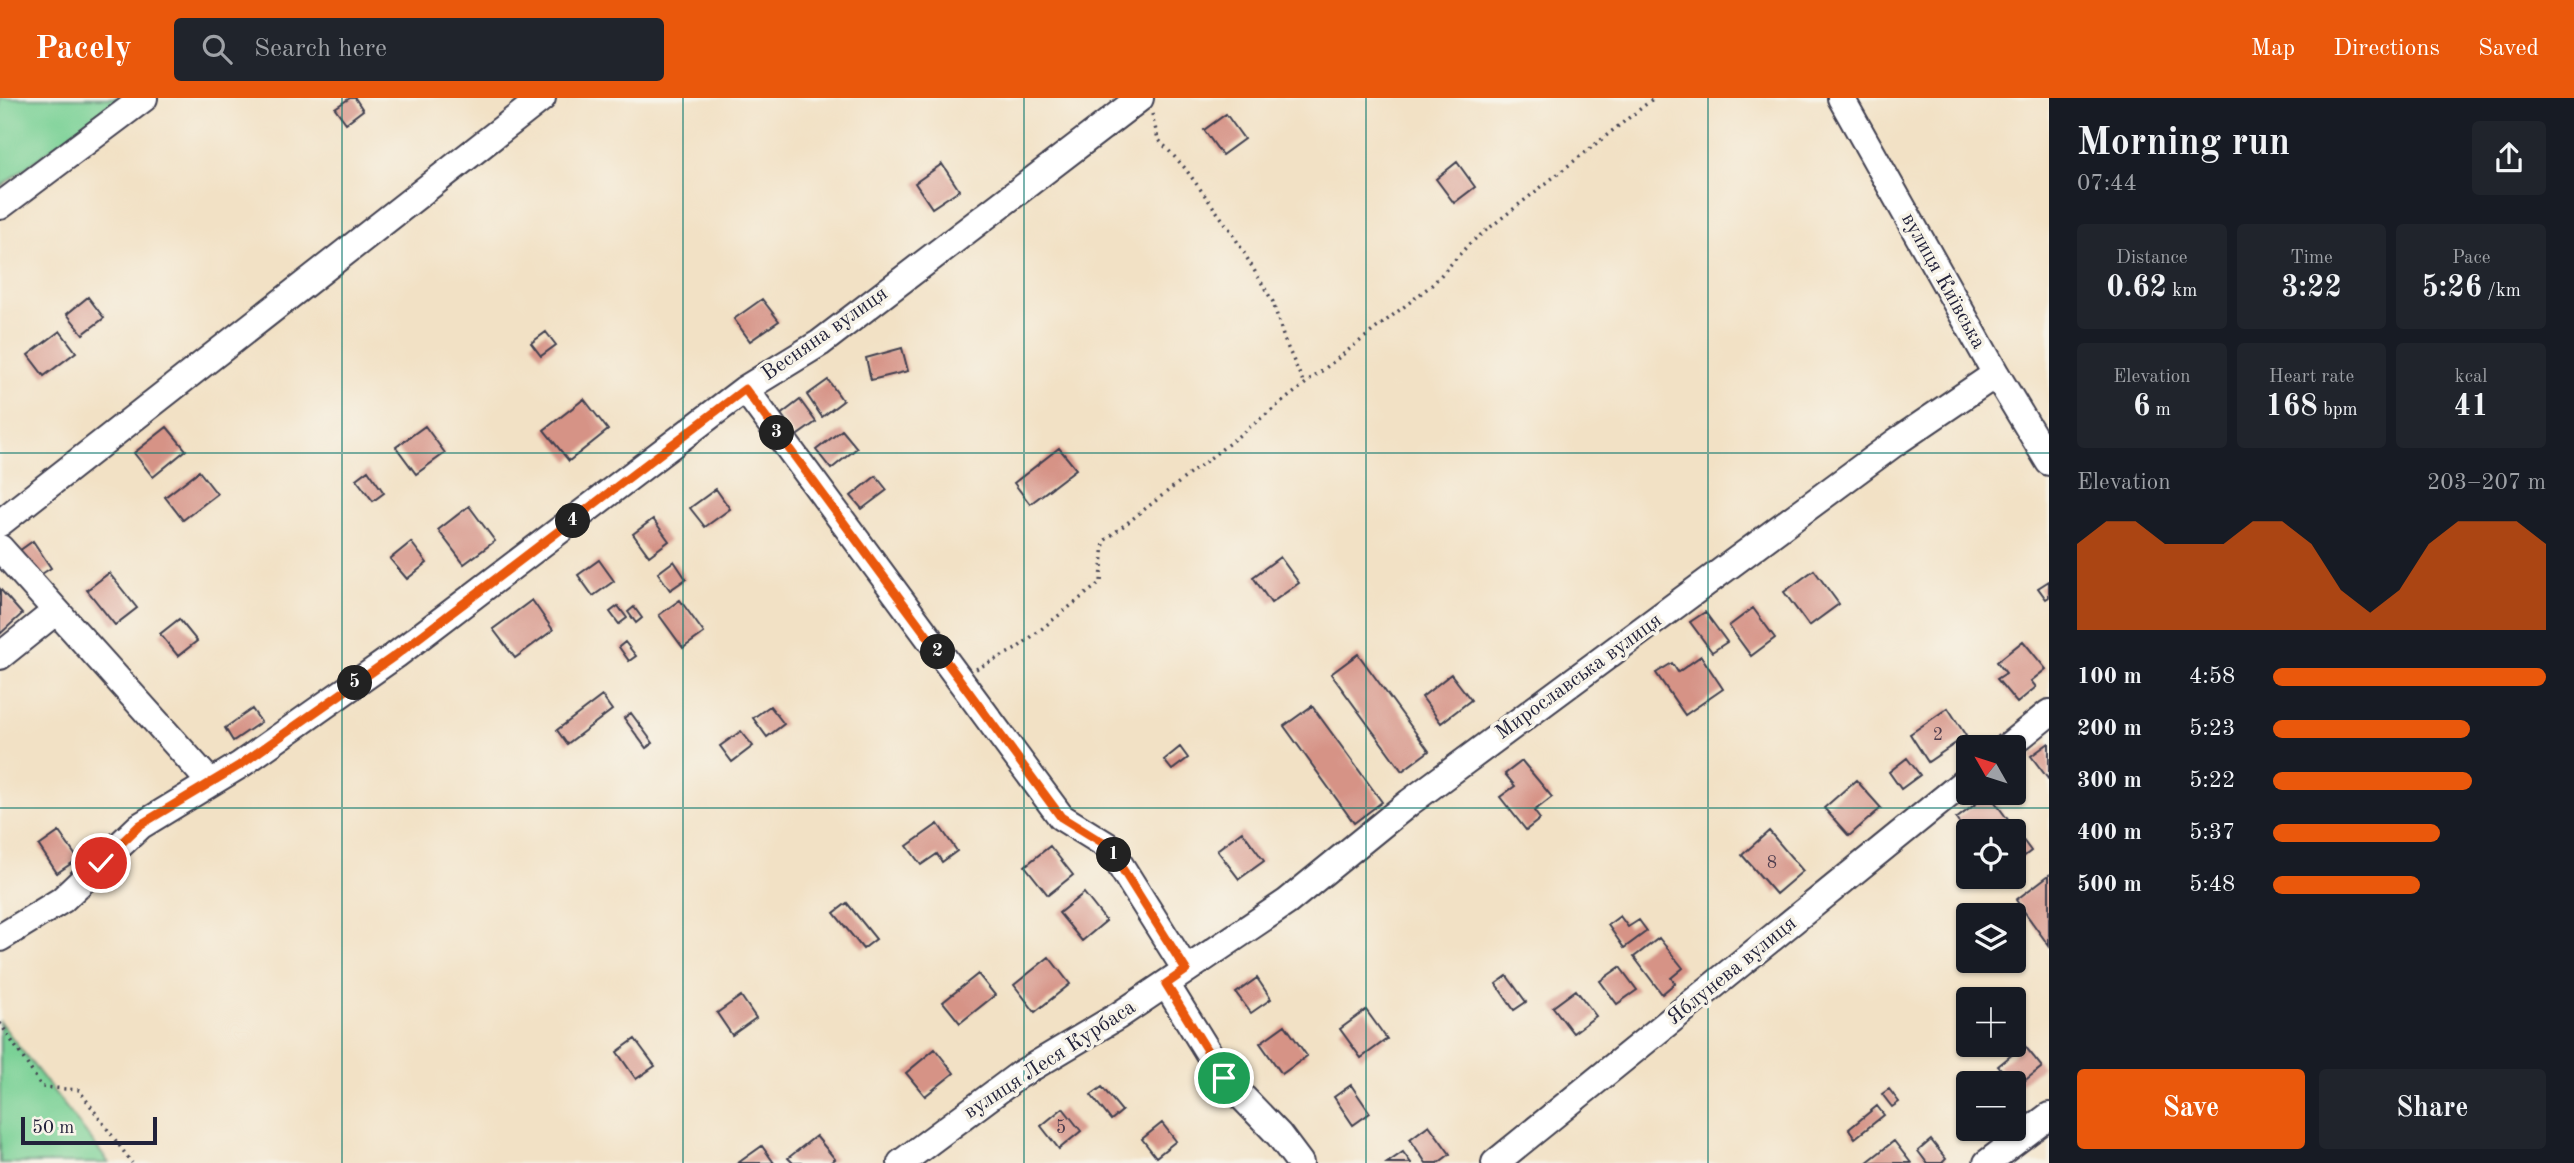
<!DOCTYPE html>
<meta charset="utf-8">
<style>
:root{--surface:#171b24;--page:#20242c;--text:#f1f3f6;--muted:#9ea1a6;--accent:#ea580c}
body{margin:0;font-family:"Old Standard TT",serif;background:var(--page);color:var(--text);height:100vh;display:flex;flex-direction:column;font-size:26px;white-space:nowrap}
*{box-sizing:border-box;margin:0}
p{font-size:23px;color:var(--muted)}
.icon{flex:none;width:38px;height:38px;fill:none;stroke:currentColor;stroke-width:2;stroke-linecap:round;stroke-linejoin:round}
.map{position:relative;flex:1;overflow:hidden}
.side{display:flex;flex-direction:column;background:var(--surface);width:525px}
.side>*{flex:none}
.needle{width:46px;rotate:309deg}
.buttons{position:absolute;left:1956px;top:637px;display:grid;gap:14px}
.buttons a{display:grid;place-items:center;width:70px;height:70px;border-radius:7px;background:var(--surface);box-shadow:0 2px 5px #0004;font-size:35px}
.scale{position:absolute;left:21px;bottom:18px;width:136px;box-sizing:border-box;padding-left:7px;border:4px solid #22223b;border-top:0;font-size:19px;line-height:24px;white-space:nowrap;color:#22223b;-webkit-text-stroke:5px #f7f3e8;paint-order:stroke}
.pin{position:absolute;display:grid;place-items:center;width:60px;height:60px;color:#fff;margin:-30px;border:4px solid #fff;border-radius:50%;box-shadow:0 2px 7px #0007}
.km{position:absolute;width:35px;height:35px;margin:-18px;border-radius:50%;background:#222;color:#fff;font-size:19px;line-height:35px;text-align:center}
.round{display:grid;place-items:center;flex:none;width:74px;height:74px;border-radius:7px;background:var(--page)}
.overview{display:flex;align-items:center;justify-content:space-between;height:119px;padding:0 28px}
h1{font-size:38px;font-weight:700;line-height:52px}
.metrics{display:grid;grid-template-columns:repeat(3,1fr);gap:10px;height:119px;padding:7px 28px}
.metrics div{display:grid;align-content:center;border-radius:7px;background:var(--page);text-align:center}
.metrics b{font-size:30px;font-weight:700}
.metrics small{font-size:19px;font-weight:400}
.metrics p{font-size:19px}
.chart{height:196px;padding:14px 28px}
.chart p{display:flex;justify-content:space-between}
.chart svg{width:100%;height:126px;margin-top:7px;fill:var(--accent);opacity:.7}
.action{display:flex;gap:14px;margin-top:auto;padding:14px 28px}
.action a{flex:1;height:80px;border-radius:7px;background:var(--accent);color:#fff;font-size:28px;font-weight:700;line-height:80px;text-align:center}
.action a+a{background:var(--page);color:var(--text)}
ul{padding:0 28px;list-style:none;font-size:23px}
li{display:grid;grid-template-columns:112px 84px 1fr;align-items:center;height:52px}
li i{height:18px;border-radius:9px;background:var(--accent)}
header{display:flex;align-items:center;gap:42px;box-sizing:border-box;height:98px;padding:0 35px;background:var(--accent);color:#fff}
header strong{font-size:33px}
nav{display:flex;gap:38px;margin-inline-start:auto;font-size:24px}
.search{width:490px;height:63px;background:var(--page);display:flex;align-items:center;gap:18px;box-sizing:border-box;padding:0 24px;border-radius:7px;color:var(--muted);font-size:26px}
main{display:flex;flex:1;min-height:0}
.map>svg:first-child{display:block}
.green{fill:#7ad196;stroke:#4e7a68;stroke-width:2}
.building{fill:#d69386}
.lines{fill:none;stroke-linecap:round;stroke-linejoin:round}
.minor-casing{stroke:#413f50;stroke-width:30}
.path{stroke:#413f50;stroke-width:3.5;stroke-dasharray:2 5;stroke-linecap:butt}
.minor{stroke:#fff;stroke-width:26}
.route-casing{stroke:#fff;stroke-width:14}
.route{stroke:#ea580c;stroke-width:9}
.grid{fill:none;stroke:#0f766e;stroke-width:2;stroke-opacity:0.55}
.labels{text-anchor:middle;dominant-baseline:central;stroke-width:7;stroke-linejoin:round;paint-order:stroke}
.number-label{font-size:18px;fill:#4f3e4e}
.street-label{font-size:21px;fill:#22223b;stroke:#f7f3e8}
</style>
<header>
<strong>Pacely</strong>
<div class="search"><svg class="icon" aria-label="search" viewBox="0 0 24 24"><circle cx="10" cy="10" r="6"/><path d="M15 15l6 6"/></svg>Search here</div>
<nav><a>Map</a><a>Directions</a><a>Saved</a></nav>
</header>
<main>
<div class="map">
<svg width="2049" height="1065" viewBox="0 0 2049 1065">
<rect width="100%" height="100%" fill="#f7f3e8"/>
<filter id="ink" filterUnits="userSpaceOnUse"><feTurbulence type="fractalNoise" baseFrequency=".0143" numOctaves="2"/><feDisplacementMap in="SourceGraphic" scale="14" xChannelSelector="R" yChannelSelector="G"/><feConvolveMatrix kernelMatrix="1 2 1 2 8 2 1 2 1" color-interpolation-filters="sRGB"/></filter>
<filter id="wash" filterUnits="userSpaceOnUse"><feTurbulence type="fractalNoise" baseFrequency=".00686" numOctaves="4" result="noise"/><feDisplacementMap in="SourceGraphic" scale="28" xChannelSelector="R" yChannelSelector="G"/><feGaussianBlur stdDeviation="1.57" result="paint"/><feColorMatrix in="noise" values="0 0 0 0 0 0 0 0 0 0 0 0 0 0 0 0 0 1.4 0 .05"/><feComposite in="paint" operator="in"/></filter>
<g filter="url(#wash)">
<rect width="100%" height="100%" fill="#f2e1c5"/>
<!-- green -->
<path class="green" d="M0 0H120L0 89Z
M0 924 109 1065H0Z"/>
<g id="blocks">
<!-- building -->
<path class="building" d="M350 0H355L363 12 346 25 335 10Z
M1226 16 1244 41 1222 57 1204 32Z
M1457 64 1475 89 1454 105 1436 81Z
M942 66 959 92 932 110 915 85Z
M88 199 104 220 83 236 67 216Z
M762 201 779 223 750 243 734 221Z
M60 233 76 254 44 278 28 257Z
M546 234 556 247 541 258 531 245Z
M902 250 908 273 871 282 866 260Z
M828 282 843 303 822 319 807 297Z
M584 301 608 332 569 363 544 332Z
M800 302 816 324 795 339 779 318Z
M425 328 445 355 416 376 396 349Z
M167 329 186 352 153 379 134 355Z
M842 332 857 350 831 371 816 352Z
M1059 350 1076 371 1030 406 1014 385Z
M368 372 384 395 373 403 356 381Z
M199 373 217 396 183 422 165 399Z
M876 378 887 392 862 411 851 398Z
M716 391 730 411 705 429 690 410Z
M469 408 495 443 464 466 438 432Z
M653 421 669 443 649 458 633 436Z
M33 443 51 470 37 479 19 453Z
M411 444 427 465 407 481 390 461Z
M1280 459 1299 485 1271 505 1253 479Z
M599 462 614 483 593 498 578 477Z
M674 463 686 481 670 492 658 475Z
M1814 472 1839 506 1809 528 1784 494Z
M109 475 137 510 115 527 87 492Z
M2049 483V499L2046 501 2038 490Z
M0 491 22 516 0 536Z
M532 502 553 532 515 560 493 531Z
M680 502 704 535 683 550 659 517Z
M618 508 627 520 619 526 610 514Z
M634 509 642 520 636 525 628 514Z
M1753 510 1775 540 1751 558 1729 528Z
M1705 514 1727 544 1712 554 1690 524Z
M179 521 197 543 178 558 160 536Z
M2023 543 2046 571 2031 583 2036 589 2017 605 1997 581 2006 575 1997 564Z
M625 544 636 558 629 563 619 549Z
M1358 556 1429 653 1402 673 1331 576Z
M1701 558 1723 591 1685 617 1656 575 1672 565 1678 574Z
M1451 576 1471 602 1441 625 1422 599Z
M602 598 612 612 567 646 557 632Z
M770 608 784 626 767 639 753 620Z
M1312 608 1382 704 1354 725 1284 628Z
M1948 610 1966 638 1928 664 1910 636Z
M252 611 261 624 233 643 225 630Z
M631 615 653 645 646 650 624 620Z
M741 633 753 648 732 664 720 648Z
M2049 645V682L2031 658Z
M1180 649 1188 660 1172 672 1164 662Z
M1907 660 1920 677 1901 691 1889 674Z
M1522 663 1552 699 1534 713 1540 721 1526 732 1500 699 1515 688 1505 676Z
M1856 682 1881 710 1849 738 1824 710Z
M1989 696 2031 753 2014 766V733H1969V739L1956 721Z
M938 726 957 753 942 764 937 756 921 767 907 748Z
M1242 733 1264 763 1239 781 1217 752Z
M1769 733 1803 773 1776 796 1742 757Z
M59 734 78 761 57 775 39 748Z
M1050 748 1073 777 1048 797 1025 768Z
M2049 777V848L2016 802Z
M1084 795 1106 823 1082 843 1059 815Z
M847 805 876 841 863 851 834 815Z
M1620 818 1628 829 1639 822 1647 833 1624 850 1608 827Z
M1659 840 1683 870 1671 880 1675 885 1662 896 1634 859Z
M1049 859 1070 886 1035 914 1014 887Z
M1620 869 1637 892 1617 906 1600 883Z
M978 876 995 897 960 925 943 904Z
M1507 878 1526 904 1514 912 1496 886Z
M1257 880 1271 901 1251 915 1236 895Z
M1576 892 1596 918 1573 935 1553 909Z
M741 898 756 920 732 937 717 915Z
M1366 912 1387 941 1361 960 1340 931Z
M1285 927 1307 958 1282 976 1260 945Z
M635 941 655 968 636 981 617 954Z
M2024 947 2042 969 2014 991V985L1998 968Z
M935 951 954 975 925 998 906 975Z
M1351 987 1370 1015 1353 1027 1334 999Z
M1102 989 1122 1013 1111 1022 1091 997Z
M1889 991 1899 1004 1892 1009 1882 996Z
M1877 1008 1884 1017 1855 1040 1849 1031Z
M1063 1010 1081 1033 1059 1051 1041 1028Z
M1162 1025 1176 1043 1156 1059 1142 1041Z
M1429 1027 1450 1056 1438 1065H1426L1410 1041Z
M816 1038 835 1061 830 1065H793L788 1060Z
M1931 1042 1946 1061 1942 1065H1927L1918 1053Z
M1894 1043 1911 1065H1866Z
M762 1048 774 1065H738Z
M1403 1054 1411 1065H1387Z"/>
</g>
</g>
<g filter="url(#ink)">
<use href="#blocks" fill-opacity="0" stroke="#413f50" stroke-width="2"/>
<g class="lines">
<defs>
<path id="minor" d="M1841 0 1996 276 2049 364
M0 108 144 0
M745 291 1061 719 1108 748 1186 872
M0 425 542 0
M0 450 210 684
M0 558 56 513
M2007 649 2049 615
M0 840 62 802 140 728 240 667 396 557 745 291 820 245 1140 0
M1166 886 1224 980 1279 1037 1300 1065
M901 1065 1019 977 1118 918 1287 804 1410 704 1896 344 1996 276
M1495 1065 1969 680
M1987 1065 2049 1018"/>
</defs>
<!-- minor casing -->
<use href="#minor" class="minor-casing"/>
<!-- path -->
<path class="path" d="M1152 16 1158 41 1184 69 1231 133 1273 204 1284 241 1304 286
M976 571 1016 551 1101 484 1104 443 1433 186 1469 146 1654 0
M0 925 42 989 79 992 132 1065"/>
<!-- minor -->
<use href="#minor" class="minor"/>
</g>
</g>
<g class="lines" filter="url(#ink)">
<defs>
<path id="route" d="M101 765 140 727 240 667 396 557 745 291 1061 719 1108 748 1186 872 1166 886 1224 980"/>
</defs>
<!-- route casing -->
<use href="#route" class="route-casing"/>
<!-- route -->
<use href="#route" class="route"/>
</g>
<!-- grid -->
<path class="grid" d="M342 0V1065M683 0V1065M1024 0V1065M1366 0V1065M1708 0V1065M0 355H2049M0 710H2049"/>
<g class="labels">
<!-- number labels -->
<g class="number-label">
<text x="1938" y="637">2</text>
<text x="1772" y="765">8</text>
<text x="1061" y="1030">5</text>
</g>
<!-- street labels -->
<g class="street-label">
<text transform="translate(1943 183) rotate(61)">вулиця Київська</text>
<text transform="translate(825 236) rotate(-35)">Весняна вулиця</text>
<text transform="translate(1579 579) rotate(-36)">Мирославська вулиця</text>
<text transform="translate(1732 873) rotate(-39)">Яблунева вулиця</text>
<text transform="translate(1050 962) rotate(-33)">вулиця Леся Курбаса</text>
</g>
</g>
</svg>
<div class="buttons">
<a><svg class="needle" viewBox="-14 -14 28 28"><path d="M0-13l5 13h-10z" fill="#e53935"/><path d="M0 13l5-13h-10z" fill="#9ea1a6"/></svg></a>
<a><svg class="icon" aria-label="locate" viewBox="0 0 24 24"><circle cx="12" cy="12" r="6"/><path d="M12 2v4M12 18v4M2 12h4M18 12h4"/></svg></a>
<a><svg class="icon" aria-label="layers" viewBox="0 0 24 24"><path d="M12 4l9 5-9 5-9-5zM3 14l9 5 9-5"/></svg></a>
<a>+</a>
<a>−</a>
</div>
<div class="scale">50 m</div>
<div class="pin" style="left:1224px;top:980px;background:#1e9e55"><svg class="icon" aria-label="arrive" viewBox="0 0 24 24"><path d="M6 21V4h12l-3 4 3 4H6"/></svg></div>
<div class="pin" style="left:101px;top:765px;background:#d93025"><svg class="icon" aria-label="check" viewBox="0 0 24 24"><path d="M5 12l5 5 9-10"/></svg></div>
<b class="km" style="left:1114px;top:757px">1</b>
<b class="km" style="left:938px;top:554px">2</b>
<b class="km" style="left:777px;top:335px">3</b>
<b class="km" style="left:573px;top:423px">4</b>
<b class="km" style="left:355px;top:585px">5</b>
</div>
<section class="side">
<div class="overview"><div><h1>Morning run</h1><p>07:44</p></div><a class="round"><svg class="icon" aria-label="share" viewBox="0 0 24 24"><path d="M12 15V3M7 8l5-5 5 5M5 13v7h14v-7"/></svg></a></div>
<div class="metrics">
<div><p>Distance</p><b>0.62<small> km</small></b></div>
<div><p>Time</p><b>3:22</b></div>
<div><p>Pace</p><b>5:26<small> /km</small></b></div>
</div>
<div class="metrics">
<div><p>Elevation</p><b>6<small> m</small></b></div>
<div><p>Heart rate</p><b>168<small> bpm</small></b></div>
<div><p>kcal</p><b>41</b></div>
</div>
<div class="chart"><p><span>Elevation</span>203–207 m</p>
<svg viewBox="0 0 160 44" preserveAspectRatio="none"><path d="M0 44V14L10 6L20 6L30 14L40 14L50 14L60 6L70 6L80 14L90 30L100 38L110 30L120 14L130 6L140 6L150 6L160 14V44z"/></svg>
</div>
<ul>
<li><b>100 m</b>4:58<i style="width:100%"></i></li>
<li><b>200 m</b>5:23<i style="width:72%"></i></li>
<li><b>300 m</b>5:22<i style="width:73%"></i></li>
<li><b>400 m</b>5:37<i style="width:61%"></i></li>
<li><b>500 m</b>5:48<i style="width:54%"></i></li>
</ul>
<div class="action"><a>Save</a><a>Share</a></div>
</section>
</main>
